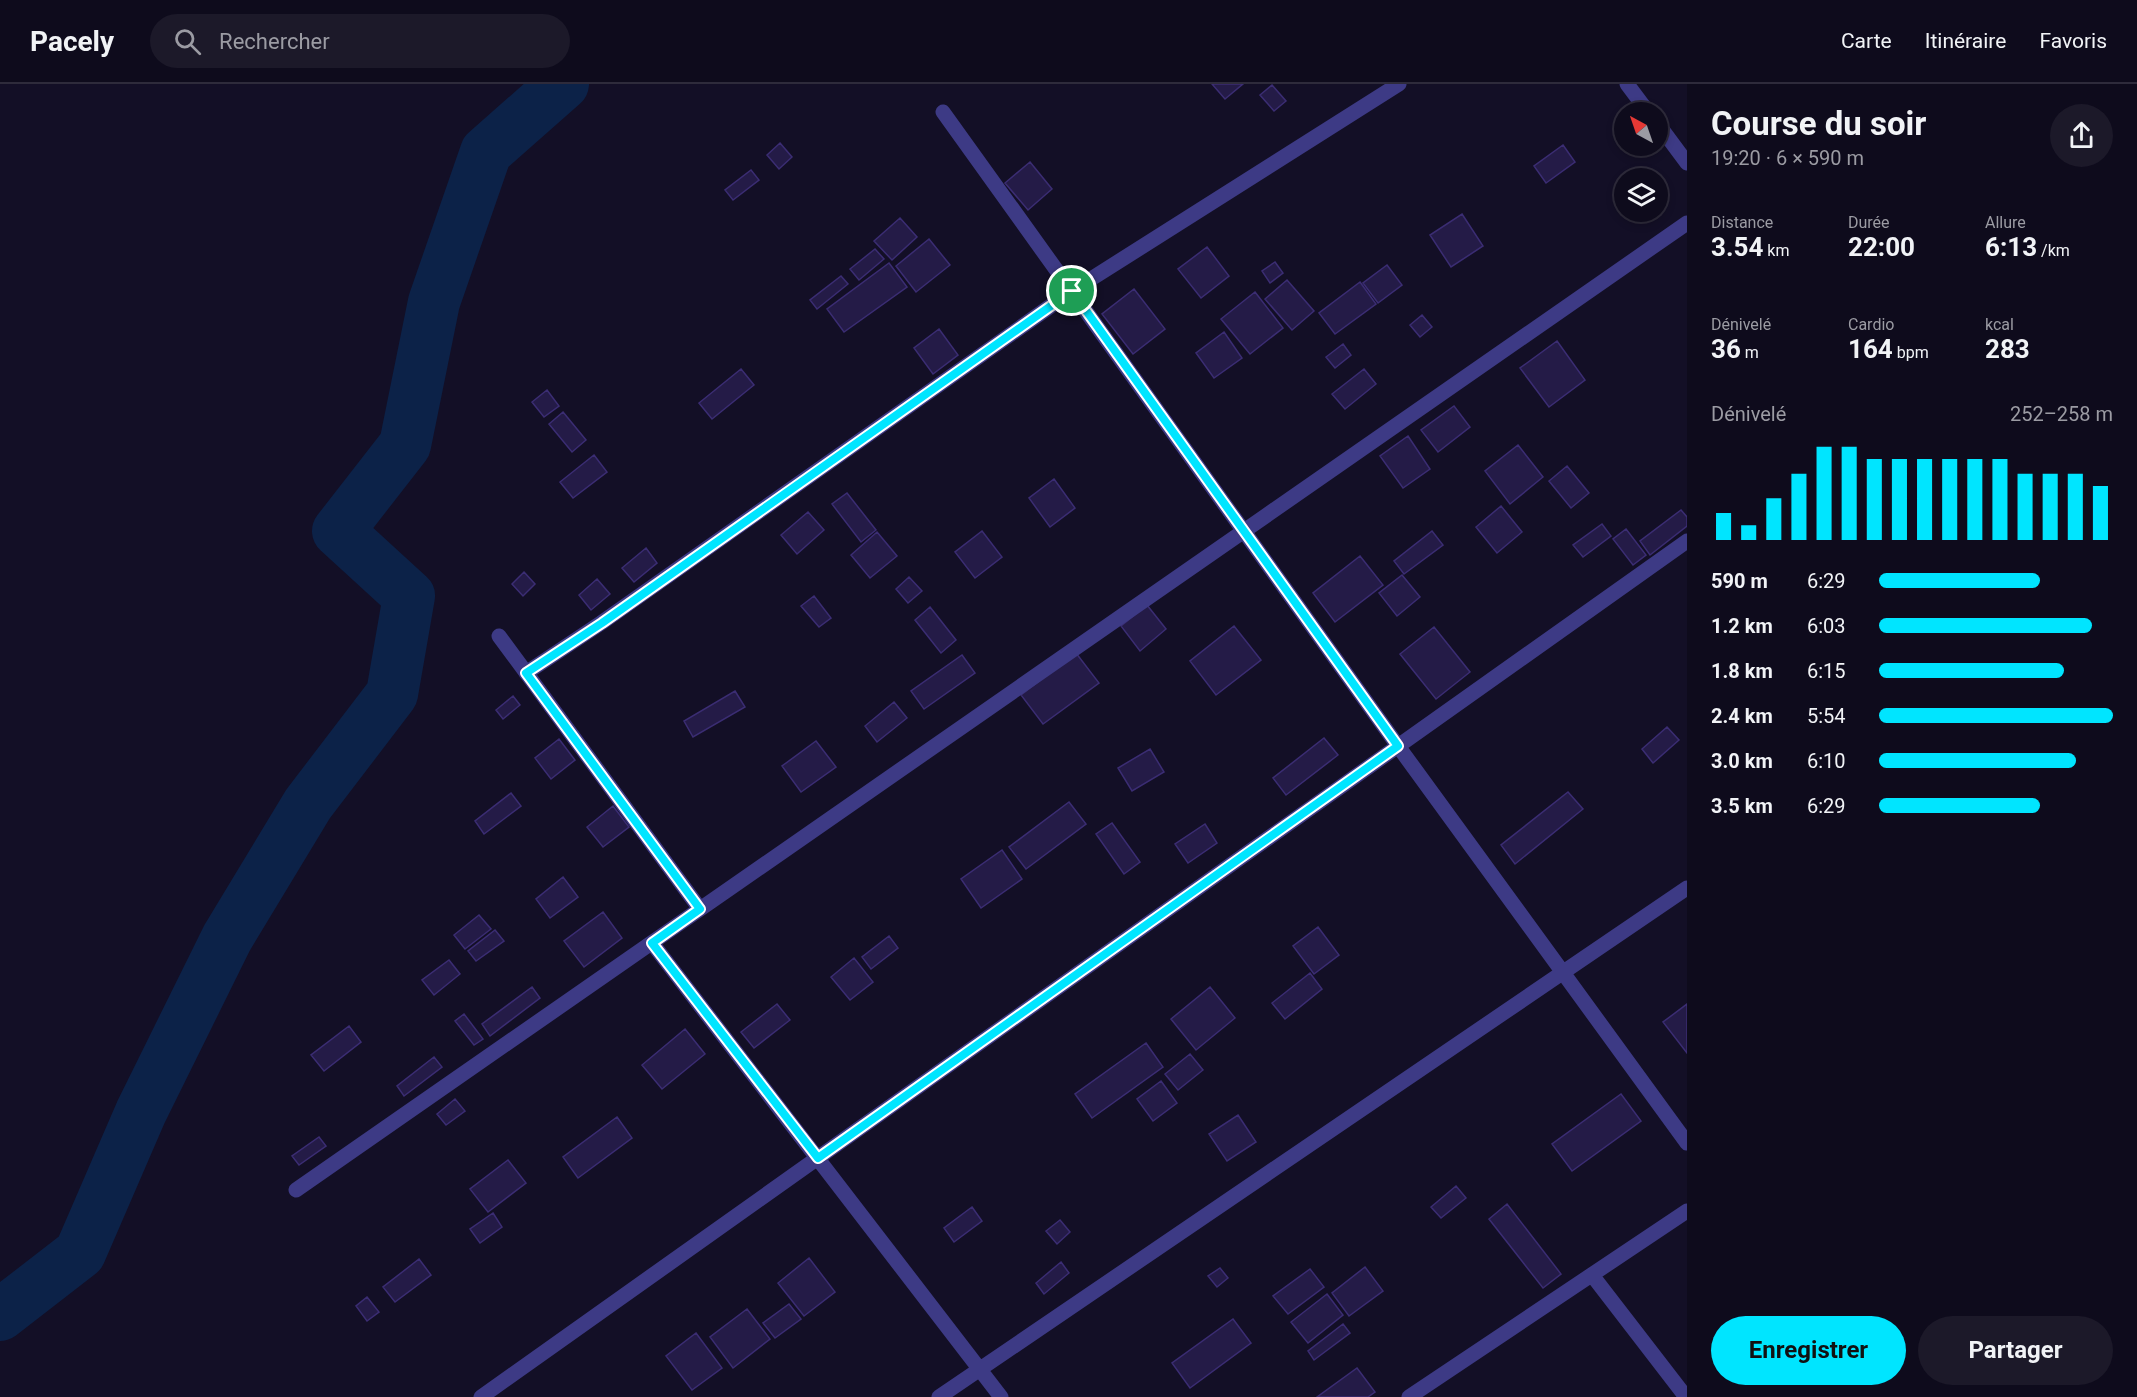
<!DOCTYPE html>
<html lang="fr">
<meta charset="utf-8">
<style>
:root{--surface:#0e0b1c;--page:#1c1929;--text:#f1f3f6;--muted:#9b9ba3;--line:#2e2b3b;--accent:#00e5ff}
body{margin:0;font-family:Roboto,sans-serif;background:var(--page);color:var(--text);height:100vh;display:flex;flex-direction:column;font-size:22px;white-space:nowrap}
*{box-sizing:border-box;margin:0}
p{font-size:20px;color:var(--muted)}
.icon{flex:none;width:33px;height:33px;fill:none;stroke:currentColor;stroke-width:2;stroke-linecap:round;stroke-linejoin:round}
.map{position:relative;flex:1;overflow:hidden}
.panel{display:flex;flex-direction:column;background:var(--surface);width:450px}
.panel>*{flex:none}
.needle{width:39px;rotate:320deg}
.controls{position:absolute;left:1614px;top:18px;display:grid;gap:12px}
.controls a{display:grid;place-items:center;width:54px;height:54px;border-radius:50%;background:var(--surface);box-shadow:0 3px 9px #0003,0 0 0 2px var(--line);font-size:30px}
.pin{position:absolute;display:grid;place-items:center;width:51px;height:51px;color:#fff;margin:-26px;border:3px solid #fff;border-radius:50%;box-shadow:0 2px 6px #0007}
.round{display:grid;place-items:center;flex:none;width:63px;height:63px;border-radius:32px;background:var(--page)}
.summary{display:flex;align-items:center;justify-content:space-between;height:102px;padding:0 24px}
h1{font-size:33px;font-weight:700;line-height:45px}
.figures{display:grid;grid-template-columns:repeat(3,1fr);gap:9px;height:102px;padding:6px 24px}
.figures div{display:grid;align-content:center}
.figures b{font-size:26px;font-weight:700}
.figures small{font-size:16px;font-weight:400}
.figures p{font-size:16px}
.chart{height:168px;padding:12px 24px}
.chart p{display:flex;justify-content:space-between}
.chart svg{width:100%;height:108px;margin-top:6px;stroke:var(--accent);stroke-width:6}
.primary-button{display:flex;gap:12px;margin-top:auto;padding:12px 24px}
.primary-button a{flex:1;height:69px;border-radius:36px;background:var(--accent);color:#111;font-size:24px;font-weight:700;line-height:69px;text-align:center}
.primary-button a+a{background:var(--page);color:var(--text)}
ul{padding:0 24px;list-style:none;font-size:20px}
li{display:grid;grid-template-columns:96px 72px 1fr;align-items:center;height:45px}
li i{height:15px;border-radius:8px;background:var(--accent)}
header{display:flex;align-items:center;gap:36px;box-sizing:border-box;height:84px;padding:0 30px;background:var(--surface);border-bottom:2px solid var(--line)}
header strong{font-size:28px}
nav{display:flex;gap:33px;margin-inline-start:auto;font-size:21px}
.search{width:420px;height:54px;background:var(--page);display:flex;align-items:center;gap:15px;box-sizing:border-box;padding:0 21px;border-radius:33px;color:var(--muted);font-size:22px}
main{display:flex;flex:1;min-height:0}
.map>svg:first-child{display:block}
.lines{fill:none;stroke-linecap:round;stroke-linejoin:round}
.river{stroke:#0c2248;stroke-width:52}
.building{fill:#241b47;stroke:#3b2d73;stroke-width:1.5}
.minor{stroke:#3d3a85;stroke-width:15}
.route-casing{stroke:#fff;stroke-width:12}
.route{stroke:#00e5ff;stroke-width:8}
</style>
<header>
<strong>Pacely</strong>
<div class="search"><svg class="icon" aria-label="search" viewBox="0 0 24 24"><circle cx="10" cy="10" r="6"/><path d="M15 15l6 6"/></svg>Rechercher</div>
<nav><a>Carte</a><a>Itinéraire</a><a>Favoris</a></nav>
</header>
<main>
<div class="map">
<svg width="1687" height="1313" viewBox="0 0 1687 1313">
<rect width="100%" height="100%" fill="#130f26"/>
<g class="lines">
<!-- river -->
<path class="river" d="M0 1231 80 1169 141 1028 227 854 308 720 392 610 409 512 338 447 405 361 434 218 486 68 563 0"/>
</g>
<!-- building -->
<path class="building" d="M1212 0H1243L1225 15Z
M1272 1 1286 17 1274 27 1260 11Z
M780 59 792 73 779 85 767 71Z
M1563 61 1575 78 1546 99 1534 82Z
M1030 78 1052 105 1028 126 1005 99Z
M751 86 759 96 733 116 725 106Z
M1462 130 1483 162 1451 183 1430 151Z
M900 134 917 153 892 176 874 157Z
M929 155 950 181 916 208 896 182Z
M1207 163 1229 192 1201 214 1178 185Z
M875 165 884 175 859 196 850 185Z
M1275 178 1283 189 1270 199 1262 187Z
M889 179 907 203 844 248 827 225Z
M1387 181 1402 201 1378 219 1363 199Z
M841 192 848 200 817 225 810 216Z
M1287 196 1314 227 1292 246 1265 215Z
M1360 198 1376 220 1335 250 1319 229Z
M1134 205 1165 245 1133 270 1102 230Z
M1255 208 1283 244 1250 270 1221 235Z
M1422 231 1432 243 1420 253 1410 241Z
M939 245 958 271 933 290 914 264Z
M1224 248 1242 274 1214 294 1196 269Z
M1557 257 1585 296 1549 323 1520 284Z
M1343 260 1351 271 1335 284 1326 273Z
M741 285 754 301 712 335 699 319Z
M1364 285 1376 300 1345 325 1332 310Z
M547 306 559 322 544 333 532 318Z
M1454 322 1470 343 1438 368 1421 346Z
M563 328 586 356 572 368 549 340Z
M1408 352 1430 385 1403 404 1380 372Z
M1518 361 1543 393 1510 420 1485 387Z
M594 371 607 388 573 414 560 398Z
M1567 382 1589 409 1571 424 1549 397Z
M1054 395 1075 424 1050 443 1029 414Z
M847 409 876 446 861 458 832 420Z
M1501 422 1522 448 1497 469 1476 443Z
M1681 426 1687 433V442L1650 471 1640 457Z
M808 428 824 446 797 470 781 451Z
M1602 440 1611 452 1583 473 1573 461Z
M1626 445 1646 471 1633 481 1613 455Z
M982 447 1002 473 975 494 955 468Z
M1432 447 1443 461 1404 490 1394 477Z
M877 448 897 472 870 494 851 471Z
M646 464 657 479 634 498 622 484Z
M1360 472 1383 501 1335 538 1313 509Z
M524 488 535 500 523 512 512 500Z
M1402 491 1420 513 1397 532 1379 509Z
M909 493 922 507 908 519 896 505Z
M597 495 610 510 591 526 579 511Z
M814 512 831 534 819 543 801 522Z
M1147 521 1166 545 1140 567 1121 542Z
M930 523 956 556 941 569 915 536Z
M1234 542 1261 576 1216 611 1190 577Z
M1434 543 1470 588 1436 615 1400 570Z
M1076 569 1099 599 1043 640 1021 611Z
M962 571 975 589 924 625 911 607Z
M735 607 745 623 693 653 684 637Z
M513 612 520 621 503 635 496 626Z
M894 618 907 634 877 658 865 642Z
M1667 643 1679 656 1653 679 1642 665Z
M1324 654 1338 671 1286 711 1273 694Z
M559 655 575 676 551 695 535 674Z
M816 657 836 683 801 708 782 682Z
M1150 665 1164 688 1132 707 1118 684Z
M1568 708 1583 725 1515 780 1501 761Z
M511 709 521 722 484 750 475 737Z
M1069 718 1086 740 1026 785 1009 763Z
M613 722 629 743 603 763 587 743Z
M1112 739 1140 778 1124 790 1096 750Z
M1205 740 1217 759 1188 779 1175 760Z
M1002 766 1022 795 981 824 961 795Z
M563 793 578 813 550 834 536 815Z
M603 828 622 854 584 883 564 857Z
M479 831 491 845 465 865 454 851Z
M1318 843 1339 871 1314 890 1293 862Z
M495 846 504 857 476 877 468 867Z
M889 852 898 864 871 885 862 873Z
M854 874 873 898 850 916 831 893Z
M449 876 460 890 434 911 422 896Z
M1310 889 1322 905 1285 935 1272 919Z
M532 903 540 914 490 952 482 940Z
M1210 903 1235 934 1196 966 1171 935Z
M777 920 790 936 754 964 741 948Z
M1687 920V969L1663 938Z
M464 930 483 955 474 961 455 937Z
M349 942 361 958 324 987 311 971Z
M685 945 705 970 662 1005 642 981Z
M1146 959 1163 983 1092 1034 1075 1010Z
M1190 970 1203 986 1178 1006 1165 990Z
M434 973 442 983 404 1012 397 1002Z
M1161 997 1177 1019 1153 1037 1137 1015Z
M1621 1010 1641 1037 1572 1087 1552 1060Z
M455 1015 465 1027 446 1041 437 1030Z
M1238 1031 1256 1058 1227 1077 1209 1050Z
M617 1033 632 1054 578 1094 563 1073Z
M319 1053 326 1062 299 1081 292 1072Z
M508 1076 526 1099 488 1128 470 1105Z
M1456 1102 1466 1114 1441 1134 1431 1123Z
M1507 1120 1561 1190 1543 1204 1489 1135Z
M972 1123 982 1137 954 1158 944 1144Z
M493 1129 502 1143 480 1159 470 1145Z
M1060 1136 1070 1148 1057 1160 1046 1147Z
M809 1174 835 1208 804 1232 778 1199Z
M419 1175 431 1191 395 1218 383 1203Z
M1061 1178 1069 1189 1044 1210 1036 1199Z
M1365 1183 1383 1207 1349 1232 1332 1209Z
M1220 1184 1228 1194 1217 1203 1208 1192Z
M1310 1185 1324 1203 1288 1230 1273 1212Z
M1327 1210 1343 1231 1308 1259 1291 1238Z
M367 1213 379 1228 367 1237 356 1222Z
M789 1220 801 1235 775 1254 763 1239Z
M747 1225 770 1255 733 1284 710 1253Z
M1233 1235 1251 1259 1190 1304 1172 1279Z
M1343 1240 1350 1249 1314 1276 1308 1267Z
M696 1249 722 1284 692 1306 666 1272Z
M1357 1284 1375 1308 1368 1313H1317Z"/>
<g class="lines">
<!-- minor -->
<path class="minor" d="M1627 0 1648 28
M943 28 1398 662 1687 1059
M1658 40 1687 79
M499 552 700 825
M526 589 601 539 1072 207 1399 0
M652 859 1001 1313
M296 1106 1687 139
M1592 1191 1686 1313
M481 1313 1687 457
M939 1313 1687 804
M1409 1313 1687 1127"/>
</g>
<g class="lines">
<defs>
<path id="route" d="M1072 207 1398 662 818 1074 652 859 700 825 526 589 602 539Z"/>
</defs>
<!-- route casing -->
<use href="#route" class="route-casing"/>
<!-- route -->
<use href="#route" class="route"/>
</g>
</svg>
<div class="controls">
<a><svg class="needle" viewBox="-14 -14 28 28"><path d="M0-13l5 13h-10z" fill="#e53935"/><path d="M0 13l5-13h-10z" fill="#9b9ba3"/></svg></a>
<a><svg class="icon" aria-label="layers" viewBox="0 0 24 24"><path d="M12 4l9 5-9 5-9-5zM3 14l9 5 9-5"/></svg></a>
</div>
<div class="pin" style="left:1072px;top:207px;background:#1e9e55"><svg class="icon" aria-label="arrive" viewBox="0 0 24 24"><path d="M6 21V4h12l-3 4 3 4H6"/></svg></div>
</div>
<section class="panel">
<div class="summary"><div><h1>Course du soir</h1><p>19:20 · 6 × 590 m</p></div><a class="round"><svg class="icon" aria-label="share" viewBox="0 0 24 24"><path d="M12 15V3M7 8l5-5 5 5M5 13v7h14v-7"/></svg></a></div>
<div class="figures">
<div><p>Distance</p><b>3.54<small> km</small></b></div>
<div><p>Durée</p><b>22:00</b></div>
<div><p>Allure</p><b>6:13<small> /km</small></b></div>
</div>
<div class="figures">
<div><p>Dénivelé</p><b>36<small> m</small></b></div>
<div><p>Cardio</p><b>164<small> bpm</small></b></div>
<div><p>kcal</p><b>283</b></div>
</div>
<div class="chart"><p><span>Dénivelé</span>252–258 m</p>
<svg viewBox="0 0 160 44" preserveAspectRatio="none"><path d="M5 44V33M15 44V38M25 44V27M35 44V17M45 44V6M55 44V6M65 44V11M75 44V11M85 44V11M95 44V11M105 44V11M115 44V11M125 44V17M135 44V17M145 44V17M155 44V22"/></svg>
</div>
<ul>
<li><b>590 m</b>6:29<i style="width:69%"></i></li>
<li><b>1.2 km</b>6:03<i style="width:91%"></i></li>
<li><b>1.8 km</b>6:15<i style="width:79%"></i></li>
<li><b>2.4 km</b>5:54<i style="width:100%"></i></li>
<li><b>3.0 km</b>6:10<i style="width:84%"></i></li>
<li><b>3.5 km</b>6:29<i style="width:69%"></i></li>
</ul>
<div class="primary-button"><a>Enregistrer</a><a>Partager</a></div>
</section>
</main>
